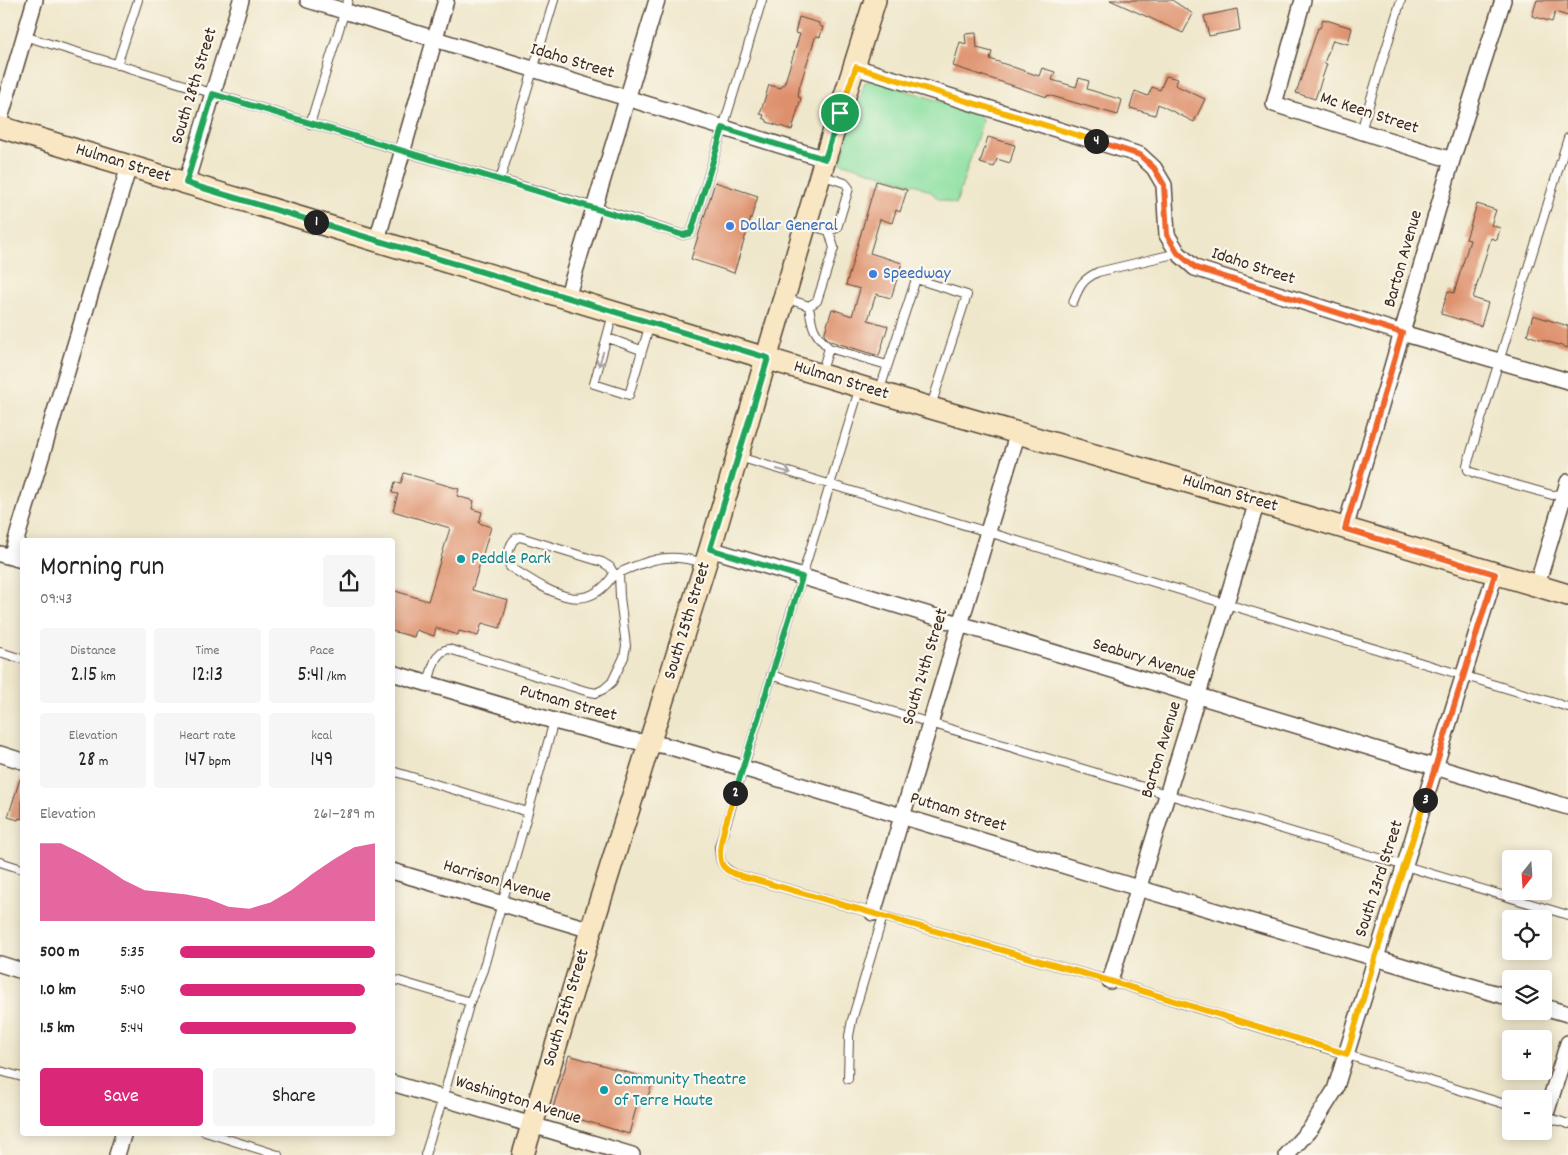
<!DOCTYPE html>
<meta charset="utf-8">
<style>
:root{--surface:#fff;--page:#f6f6f6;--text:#222;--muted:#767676;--accent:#db2777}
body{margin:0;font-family:Dekko,sans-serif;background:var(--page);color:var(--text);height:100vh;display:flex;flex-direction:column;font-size:19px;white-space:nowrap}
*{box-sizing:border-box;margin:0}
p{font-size:16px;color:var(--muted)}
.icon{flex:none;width:28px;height:28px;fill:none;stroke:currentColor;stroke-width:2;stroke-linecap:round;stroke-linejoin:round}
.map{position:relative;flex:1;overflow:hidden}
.details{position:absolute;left:20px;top:538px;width:375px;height:598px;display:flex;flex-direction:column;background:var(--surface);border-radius:5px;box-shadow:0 2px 12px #0003}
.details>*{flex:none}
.needle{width:32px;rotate:197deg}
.controls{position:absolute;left:1502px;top:850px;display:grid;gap:10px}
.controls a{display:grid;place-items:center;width:50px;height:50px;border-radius:5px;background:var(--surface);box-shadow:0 2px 12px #0003;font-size:25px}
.pin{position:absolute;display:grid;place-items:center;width:42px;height:42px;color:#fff;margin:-21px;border:2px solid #fff;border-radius:50%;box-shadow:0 1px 5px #0007}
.km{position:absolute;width:25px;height:25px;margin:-12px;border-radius:50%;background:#222;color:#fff;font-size:14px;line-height:25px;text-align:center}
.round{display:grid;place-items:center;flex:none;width:52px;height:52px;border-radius:5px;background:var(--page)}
.headline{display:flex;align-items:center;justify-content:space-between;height:85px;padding:0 20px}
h1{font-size:28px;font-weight:600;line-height:38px}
.stats{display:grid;grid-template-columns:repeat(3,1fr);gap:8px;height:85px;padding:5px 20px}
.stats div{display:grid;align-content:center;border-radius:5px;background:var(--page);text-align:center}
.stats b{font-size:21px;font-weight:600}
.stats small{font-size:14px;font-weight:400}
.stats p{font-size:14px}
.chart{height:140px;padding:10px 20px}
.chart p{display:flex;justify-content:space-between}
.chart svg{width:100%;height:90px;margin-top:5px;fill:var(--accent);opacity:.7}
.button{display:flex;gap:10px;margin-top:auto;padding:10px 20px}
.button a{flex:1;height:58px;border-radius:5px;background:var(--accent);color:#fff;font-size:20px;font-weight:600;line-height:58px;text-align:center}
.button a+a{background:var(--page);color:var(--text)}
ul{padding:0 20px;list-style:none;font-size:16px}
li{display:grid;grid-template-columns:80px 60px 1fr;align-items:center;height:38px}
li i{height:12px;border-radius:6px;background:var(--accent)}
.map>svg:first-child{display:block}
.green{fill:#8ce0a2;stroke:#648560}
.building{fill:#de906c}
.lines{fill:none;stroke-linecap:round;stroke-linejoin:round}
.lane-casing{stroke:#564638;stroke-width:10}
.street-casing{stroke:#564638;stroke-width:18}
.secondary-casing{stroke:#564638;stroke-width:24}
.lane{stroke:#fff;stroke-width:8}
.street{stroke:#fff;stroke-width:15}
.secondary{stroke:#f9e7c3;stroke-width:21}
.oneway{stroke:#a79f9a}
.split-1-casing{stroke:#fff;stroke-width:10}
.split-2-casing{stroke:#fff;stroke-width:10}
.split-3-casing{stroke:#fff;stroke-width:10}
.split-4-casing{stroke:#fff;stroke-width:10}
.split-5-casing{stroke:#fff;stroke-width:10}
.split-1{stroke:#22a559;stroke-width:6}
.split-2{stroke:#22a559;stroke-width:6}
.split-3{stroke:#f5b400;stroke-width:6}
.split-4{stroke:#f0652b;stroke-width:6}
.split-5{stroke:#f5b400;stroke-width:6}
.shop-dot{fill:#3f7fe0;stroke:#fbf7ec;stroke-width:2}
.culture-dot{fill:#0f9aa8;stroke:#fbf7ec;stroke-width:2}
.labels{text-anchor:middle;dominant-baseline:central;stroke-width:4.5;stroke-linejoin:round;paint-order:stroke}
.street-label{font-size:18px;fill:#3b2a1e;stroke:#fbf7ec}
.shop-label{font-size:18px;fill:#366cbe;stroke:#fbf7ec;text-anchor:start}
.culture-label{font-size:18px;fill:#0d838f;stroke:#fbf7ec;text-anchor:start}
</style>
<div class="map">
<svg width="1568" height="1155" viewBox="0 0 1568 1155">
<rect width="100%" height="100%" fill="#fbf7ec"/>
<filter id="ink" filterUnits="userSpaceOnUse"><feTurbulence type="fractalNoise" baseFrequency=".02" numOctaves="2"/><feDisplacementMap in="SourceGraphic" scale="10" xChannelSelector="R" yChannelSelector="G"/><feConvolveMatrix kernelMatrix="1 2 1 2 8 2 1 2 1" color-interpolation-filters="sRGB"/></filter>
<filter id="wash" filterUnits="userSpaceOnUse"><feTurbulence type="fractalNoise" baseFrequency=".0096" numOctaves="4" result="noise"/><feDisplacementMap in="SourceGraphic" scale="20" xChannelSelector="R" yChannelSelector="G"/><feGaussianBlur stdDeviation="1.12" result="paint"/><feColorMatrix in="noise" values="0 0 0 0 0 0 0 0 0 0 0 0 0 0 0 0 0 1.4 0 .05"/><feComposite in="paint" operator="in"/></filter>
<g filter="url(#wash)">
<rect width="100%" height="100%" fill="#efe7cb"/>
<!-- green -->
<path class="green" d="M873 80 977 113 981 117 982 122 956 204 939 199 931 192 919 186 840 162 865 82Z"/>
<g id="blocks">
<!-- building -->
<path class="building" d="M1110 0H1172L1193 14 1183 33Z
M1537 0H1568V16L1555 12 1552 22 1532 16Z
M1237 9 1240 30 1209 36 1204 16Z
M799 17 819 23V26L823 27 820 37 816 36 815 38 806 66 799 89 798 97 801 98 792 130 767 122V120L763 118 764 115 760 114 769 85 781 88 782 84 784 85 800 34 795 33Z
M1323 19 1352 28 1348 44 1333 40 1324 63 1327 64 1315 99 1296 93 1318 28H1320Z
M976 33 977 48 992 52 990 59 1039 76 1042 68 1055 72 1052 80 1076 87 1079 78 1089 81 1087 89 1122 100 1118 115 1048 95 1047 97 953 66 960 42 966 44 965 34Z
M1166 76 1178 79 1175 85 1205 99 1194 122 1158 104 1155 115 1130 108 1135 91 1148 96 1152 87 1160 90Z
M988 137 1015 145 1010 163 997 159 994 167 980 163Z
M876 181 907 190 900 212 896 210 892 223 880 219 870 253 902 263 891 298 876 294 868 320 888 326 879 356 830 341 824 335 832 309 852 316 860 289 846 285Z
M715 182 758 196 734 273 691 259Z
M1477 204 1496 210 1491 225 1500 228 1497 240 1491 238 1473 298 1488 303 1481 326 1441 314 1448 291 1454 293 1470 240 1466 239Z
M1533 315 1568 326V348L1527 335Z
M404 473 459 489 457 496 474 501 472 509 482 512 479 523 491 527 472 590 508 600 500 628 482 623 478 636 459 631 458 635 436 628 434 636 416 630 414 637 392 631V590L428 601 450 528 393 511 398 494 392 493 395 482 401 483Z
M20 779H22V819L19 818 18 820 8 817Z
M569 1055 653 1080 646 1103 638 1101 629 1134 552 1111Z"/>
</g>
</g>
<g filter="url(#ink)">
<use href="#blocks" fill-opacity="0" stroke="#564638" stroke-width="1"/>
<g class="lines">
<defs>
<path id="lane" d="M24 36 402 151 594 207 683 235 691 233 762 0
M117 65 138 0
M310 124 348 0
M1361 131 1401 0
M500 180 554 0
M807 225 829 231 837 228 849 188 845 183 821 175
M785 298 809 306 817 301 834 248 829 231
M1073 302C1080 285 1082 280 1098 272L1178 253
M809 306C812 327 813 333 829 348
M613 314 594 384 629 395 650 324
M608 338 641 350
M821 374 829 348 887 365
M860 387 719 847C720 863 720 866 735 874L1110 981 1511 1106
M879 392 916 279 967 295 931 406
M739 457 1568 707
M1566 494 1552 495 1474 473 1468 470 1467 465 1568 138
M614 574 610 567 602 562 520 537C510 538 509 552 507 560L510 567C544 587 584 621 614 574H619L621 572C653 558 669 553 704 563
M0 652 22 659
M771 675 1568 915
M428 683C432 671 434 651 449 649L586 691 596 693 604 689 612 682 624 657 626 646 620 597 619 574
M392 771 528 812
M0 862 22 869
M392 979 470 1002
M0 1071 22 1077
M848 1079 849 1036 852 1020 883 916
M1544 1116 1568 1124
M205 1132 278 1155
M425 1155 443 1098 470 1002 483 970 554 721"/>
<path id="street" d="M308 0 825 159
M1303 0 1274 104 1452 160
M855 67 1140 155 1154 168 1164 185 1167 235 1178 253 1195 268 1402 333 1568 381
M0 119 35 0
M186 183 241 0
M377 240 446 0
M567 298 657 0
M1345 529 1452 160 1503 0
M710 549 1568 807
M0 554 22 560
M11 557 129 166
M1537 585 1568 482
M392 673 554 721 629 740 667 746 743 768 1138 888 1511 998
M0 754 22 761
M392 871 591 930
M873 913 1018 432
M0 964 22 971
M1110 981 1257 502
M1544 1007 1568 1014
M392 1083 632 1155
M1545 1117 1568 1043
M117 1155 124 1132
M1287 1155 1311 1128 1335 1090 1495 574"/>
<path id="secondary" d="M0 127 931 408 1257 502 1568 595
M523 1155 591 930 710 549 825 159 875 0"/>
</defs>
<!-- lane casing -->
<use href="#lane" class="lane-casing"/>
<!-- street casing -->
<use href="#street" class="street-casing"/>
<!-- secondary casing -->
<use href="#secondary" class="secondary-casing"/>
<!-- lane -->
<use href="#lane" class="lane"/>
<!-- street -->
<use href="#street" class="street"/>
<!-- secondary -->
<use href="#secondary" class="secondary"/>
</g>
<!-- one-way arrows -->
<defs><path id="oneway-shaft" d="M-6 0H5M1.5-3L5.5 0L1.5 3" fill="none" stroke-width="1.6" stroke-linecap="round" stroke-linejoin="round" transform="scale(1.25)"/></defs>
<g class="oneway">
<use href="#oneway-shaft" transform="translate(601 359) rotate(107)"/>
<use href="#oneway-shaft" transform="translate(784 471) rotate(16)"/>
</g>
</g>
<g class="lines" filter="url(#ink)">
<defs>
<path id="split-1" d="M316 222 186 183 213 94 683 235 691 233 723 128 825 159 840 113"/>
<path id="split-2" d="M316 222 768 358 710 549 802 577 735 793"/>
<path id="split-3" d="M735 793C731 809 711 857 725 868 727 871 732 872 735 874L1110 981 1347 1054 1375 958 1425 800"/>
<path id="split-4" d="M1096 141 1140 155 1154 168 1164 185 1167 235 1178 253 1196 268 1402 333 1345 529 1495 574 1425 800"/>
<path id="split-5" d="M840 113 856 67 1096 141"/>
</defs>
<!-- split-1 casing -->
<use href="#split-1" class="split-1-casing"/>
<!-- split-2 casing -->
<use href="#split-2" class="split-2-casing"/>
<!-- split-3 casing -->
<use href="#split-3" class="split-3-casing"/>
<!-- split-4 casing -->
<use href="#split-4" class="split-4-casing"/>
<!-- split-5 casing -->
<use href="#split-5" class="split-5-casing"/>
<!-- split-1 -->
<use href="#split-1" class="split-1"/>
<!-- split-2 -->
<use href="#split-2" class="split-2"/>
<!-- split-3 -->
<use href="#split-3" class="split-3"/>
<!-- split-4 -->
<use href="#split-4" class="split-4"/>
<!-- split-5 -->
<use href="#split-5" class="split-5"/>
</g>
<!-- markers -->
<g class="shop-dot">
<circle cx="730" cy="226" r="5"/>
<circle cx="873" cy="274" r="5"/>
</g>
<g class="culture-dot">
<circle cx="461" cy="559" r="5"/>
<circle cx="604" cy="1090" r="5"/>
</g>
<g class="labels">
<!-- street labels -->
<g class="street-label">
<text transform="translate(572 62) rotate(17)">Idaho Street</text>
<text transform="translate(195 86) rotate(-73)">South 28th Street</text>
<text transform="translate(1369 114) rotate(18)">Mc Keen Street</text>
<text transform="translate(123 164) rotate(17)">Hulman Street</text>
<text transform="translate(1404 259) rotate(-74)">Barton Avenue</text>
<text transform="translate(1253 267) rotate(18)">Idaho Street</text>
<text transform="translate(841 381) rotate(17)">Hulman Street</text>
<text transform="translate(1230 494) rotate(16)">Hulman Street</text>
<text transform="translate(688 621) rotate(-73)">South 25th Street</text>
<text transform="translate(1144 660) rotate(17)">Seabury Avenue</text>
<text transform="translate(926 667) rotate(-73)">South 24th Street</text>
<text transform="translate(568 704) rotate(15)">Putnam Street</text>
<text transform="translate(1162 750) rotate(-73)">Barton Avenue</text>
<text transform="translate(958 813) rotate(17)">Putnam Street</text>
<text transform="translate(1380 879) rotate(-72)">South 23rd Street</text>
<text transform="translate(497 882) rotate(17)">Harrison Avenue</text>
<text transform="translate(567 1008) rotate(-73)">South 25th Street</text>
<text transform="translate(518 1101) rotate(17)">Washington Avenue</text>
</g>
<!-- shop labels -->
<g class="shop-label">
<text x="740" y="226">Dollar General</text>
<text x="883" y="274">Speedway</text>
</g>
<!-- culture labels -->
<g class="culture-label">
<text x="471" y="559">Peddle Park</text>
<text x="614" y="1080">Community Theatre<tspan x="614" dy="21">of Terre Haute</tspan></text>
</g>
</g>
</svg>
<div class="controls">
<a><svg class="needle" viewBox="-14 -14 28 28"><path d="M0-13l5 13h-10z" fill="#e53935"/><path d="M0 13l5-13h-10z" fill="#767676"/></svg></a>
<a><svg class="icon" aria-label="locate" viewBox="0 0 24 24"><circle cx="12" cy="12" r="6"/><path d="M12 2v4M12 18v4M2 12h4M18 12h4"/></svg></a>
<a><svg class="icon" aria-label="layers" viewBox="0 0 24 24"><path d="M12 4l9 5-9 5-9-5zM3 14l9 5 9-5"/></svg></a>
<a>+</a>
<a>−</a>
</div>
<div class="pin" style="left:840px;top:113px;background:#1e9e55"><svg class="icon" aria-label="arrive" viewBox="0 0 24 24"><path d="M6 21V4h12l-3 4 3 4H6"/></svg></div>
<b class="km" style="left:316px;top:222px">1</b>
<b class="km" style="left:735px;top:793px">2</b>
<b class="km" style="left:1425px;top:800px">3</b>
<b class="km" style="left:1096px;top:141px">4</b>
<section class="details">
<div class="headline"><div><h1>Morning run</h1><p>09:43</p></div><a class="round"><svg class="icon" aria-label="share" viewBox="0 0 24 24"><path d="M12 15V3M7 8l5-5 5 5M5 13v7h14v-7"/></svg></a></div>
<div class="stats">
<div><p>Distance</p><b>2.15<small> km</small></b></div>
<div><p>Time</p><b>12:13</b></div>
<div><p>Pace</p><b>5:41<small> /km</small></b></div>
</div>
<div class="stats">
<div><p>Elevation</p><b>28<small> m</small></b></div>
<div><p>Heart rate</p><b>147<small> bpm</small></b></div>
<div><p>kcal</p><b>149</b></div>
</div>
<div class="chart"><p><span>Elevation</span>261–289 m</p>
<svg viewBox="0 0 160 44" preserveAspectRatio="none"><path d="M0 44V6L10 6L20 11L30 17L40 24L50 29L60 30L70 31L80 33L90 37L100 38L110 35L120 29L130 21L140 14L150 8L160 6V44z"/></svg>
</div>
<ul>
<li><b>500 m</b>5:35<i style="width:100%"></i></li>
<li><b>1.0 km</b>5:40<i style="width:95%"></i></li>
<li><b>1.5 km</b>5:44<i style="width:90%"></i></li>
</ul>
<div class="button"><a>Save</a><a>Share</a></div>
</section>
</div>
